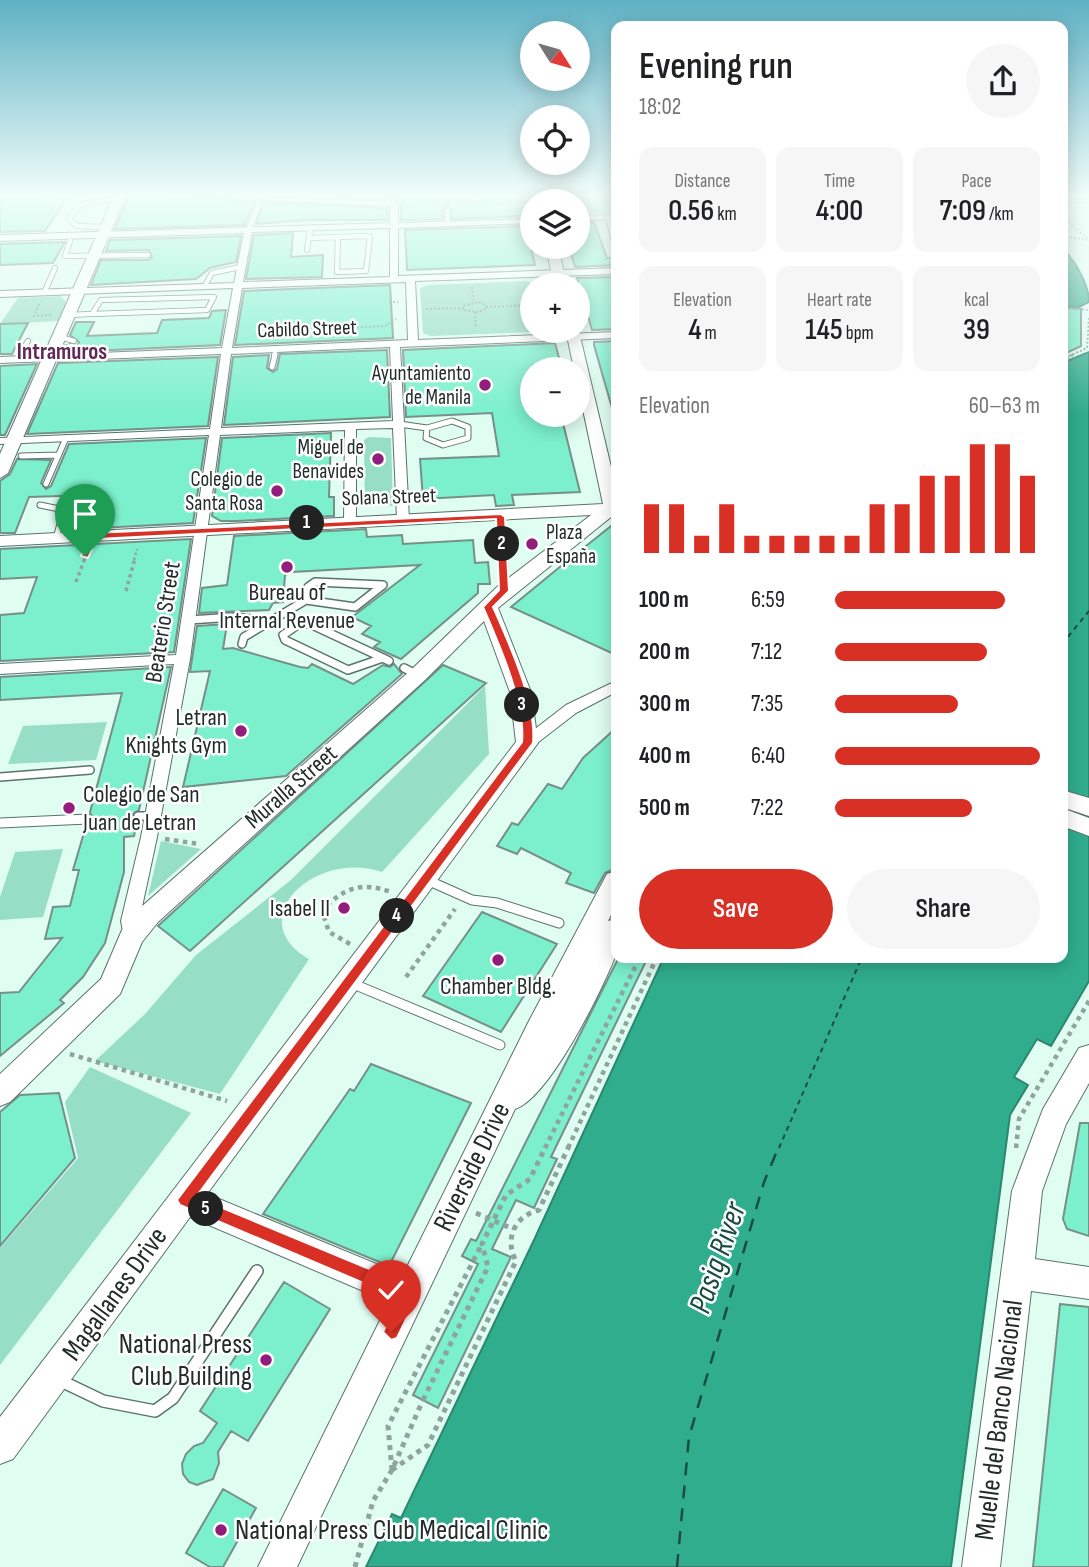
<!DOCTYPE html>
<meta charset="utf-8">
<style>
:root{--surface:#fff;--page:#f6f6f6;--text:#202124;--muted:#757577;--accent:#d93025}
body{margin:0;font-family:"Sofia Sans Condensed",sans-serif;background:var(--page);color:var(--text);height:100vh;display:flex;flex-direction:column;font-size:26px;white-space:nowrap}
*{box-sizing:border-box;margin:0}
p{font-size:23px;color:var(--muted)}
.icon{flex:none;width:38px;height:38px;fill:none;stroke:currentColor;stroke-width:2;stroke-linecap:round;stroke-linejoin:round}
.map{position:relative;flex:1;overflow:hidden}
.drawer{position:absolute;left:611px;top:21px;width:457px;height:942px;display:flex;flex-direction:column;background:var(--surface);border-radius:14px;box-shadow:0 4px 18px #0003}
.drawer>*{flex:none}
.needle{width:46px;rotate:127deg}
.fabs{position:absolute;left:520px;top:21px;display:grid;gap:14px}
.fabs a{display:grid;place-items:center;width:70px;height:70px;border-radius:50%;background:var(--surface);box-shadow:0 4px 18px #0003;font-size:35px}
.pin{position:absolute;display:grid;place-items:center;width:60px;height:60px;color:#fff;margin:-72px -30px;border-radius:50% 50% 50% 0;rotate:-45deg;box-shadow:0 0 7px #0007}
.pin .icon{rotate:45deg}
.km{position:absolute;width:35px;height:35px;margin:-18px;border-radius:50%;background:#222;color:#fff;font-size:19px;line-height:35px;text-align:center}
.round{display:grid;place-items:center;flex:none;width:74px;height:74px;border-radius:37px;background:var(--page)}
.headline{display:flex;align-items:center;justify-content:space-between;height:119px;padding:0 28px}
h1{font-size:38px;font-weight:600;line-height:52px}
.stats{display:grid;grid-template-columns:repeat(3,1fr);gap:10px;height:119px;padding:7px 28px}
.stats div{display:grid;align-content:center;border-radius:14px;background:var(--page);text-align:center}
.stats b{font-size:30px;font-weight:600}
.stats small{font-size:19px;font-weight:400}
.stats p{font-size:19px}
.chart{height:196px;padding:14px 28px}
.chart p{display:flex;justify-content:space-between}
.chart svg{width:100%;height:126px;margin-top:7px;stroke:var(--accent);stroke-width:6}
.cta{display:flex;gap:14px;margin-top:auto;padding:14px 28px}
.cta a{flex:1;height:80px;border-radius:42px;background:var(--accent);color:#fff;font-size:28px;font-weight:600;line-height:80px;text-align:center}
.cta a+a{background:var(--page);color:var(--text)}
ul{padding:0 28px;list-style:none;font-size:23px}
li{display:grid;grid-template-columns:112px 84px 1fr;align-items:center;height:52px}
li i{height:18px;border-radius:9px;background:var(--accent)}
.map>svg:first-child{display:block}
.green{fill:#97dec6}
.water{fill:#30ad8d;stroke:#2c876f;stroke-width:2}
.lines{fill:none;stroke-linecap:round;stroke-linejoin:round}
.ferry-far1{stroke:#1b4d3f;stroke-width:2;stroke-dasharray:5 4.5;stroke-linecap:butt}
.ferry{stroke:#1b4d3f;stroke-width:2.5;stroke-dasharray:13 10;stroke-linecap:butt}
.building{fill:#7cf0cc;stroke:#769087;stroke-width:2}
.lane-far4-casing{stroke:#5a736a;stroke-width:6}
.lane-far3-casing{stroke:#5a736a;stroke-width:7}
.lane-far2-casing{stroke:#5a736a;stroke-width:10}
.lane-far1-casing{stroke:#5a736a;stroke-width:11}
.lane-casing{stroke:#5a736a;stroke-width:14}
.street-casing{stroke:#5a736a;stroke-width:2}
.secondary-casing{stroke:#5a736a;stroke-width:2}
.path-far4{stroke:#8ea49c;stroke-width:2;stroke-dasharray:2 2;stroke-linecap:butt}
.path-far3{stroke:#8ea49c;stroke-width:2.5;stroke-dasharray:2.5 2.5;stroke-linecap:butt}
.path-far2{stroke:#8ea49c;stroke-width:3.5;stroke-dasharray:3.5 3.5;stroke-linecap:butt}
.path-far1{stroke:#8ea49c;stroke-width:4.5;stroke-dasharray:4.5 4.5;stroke-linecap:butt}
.path{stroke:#8ea49c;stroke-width:5;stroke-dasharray:5 5;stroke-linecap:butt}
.lane-far4{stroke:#fff;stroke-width:4.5}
.lane-far3{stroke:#fff;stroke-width:5}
.lane-far2{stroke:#fff;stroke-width:7}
.lane-far1{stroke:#fff;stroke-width:9}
.lane{stroke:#fff;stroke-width:11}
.street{fill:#fff;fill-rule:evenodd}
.secondary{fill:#fff;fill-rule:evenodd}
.path-bridge-far1{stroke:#8ea49c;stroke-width:4.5;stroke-dasharray:4.5 4.5;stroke-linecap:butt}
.path-bridge{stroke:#8ea49c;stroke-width:5;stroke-dasharray:5 5;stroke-linecap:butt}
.route{fill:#d93025;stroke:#fff;stroke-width:2}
.poi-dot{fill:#911d7c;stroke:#fff;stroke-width:2.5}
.labels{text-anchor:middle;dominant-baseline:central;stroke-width:5;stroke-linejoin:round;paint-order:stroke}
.far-street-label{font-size:21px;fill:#222d29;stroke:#fff}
.far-poi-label{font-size:21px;fill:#222d29;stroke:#fff;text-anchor:end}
.far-quarter-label{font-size:23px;font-weight:bold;fill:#612955;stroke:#fff}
.poi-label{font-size:24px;fill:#222d29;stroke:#fff}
.street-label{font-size:24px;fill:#222d29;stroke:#fff}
.near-street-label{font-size:28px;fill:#222d29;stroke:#fff}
.near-poi-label{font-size:28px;fill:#222d29;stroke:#fff;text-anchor:end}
.near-water-label{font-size:32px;font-style:italic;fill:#1b4d3f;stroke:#fff}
</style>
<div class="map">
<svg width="1089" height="1567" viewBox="0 0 1089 1567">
<rect width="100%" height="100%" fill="#e0fdf2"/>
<!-- green -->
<path class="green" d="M573 196H616V213H578V201H572Z
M526 281 537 285H532L534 332 431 336 423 333 420 288 428 285Z
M61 296 66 302 58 321 0 324 18 298Z
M369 437 391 438 393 506 365 505 364 440Z
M485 686 489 754 382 872C314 849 241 920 309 959L220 1094 95 1061 145 1014 196 955 291 880Z
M107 722 96 760 8 764 23 726Z
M161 841 201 849 148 896Z
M63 849 43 917 0 920V897L15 852Z
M90 1067 191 1113 0 1365V1248L78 1158 65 1102Z"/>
<!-- water -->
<path class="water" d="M1062 248C1075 260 1089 285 1089 302L1077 308 1062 306Z
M1089 352V981L1051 1046 1037 1039 1014 1077 1028 1085 1010 1115 951 1567H366L392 1514 401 1518 534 1240 664 957H1062V363Z"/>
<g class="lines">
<!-- ferry-far1 -->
<path class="ferry-far1" d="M1062 644 1089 611
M779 1148 862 957"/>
<!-- ferry -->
<path class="ferry" d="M677 1567 689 1437 764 1182 779 1146"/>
</g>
<!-- building -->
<path class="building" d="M0 196H44L66 199 45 231 0 232Z
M294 196 485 201 488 196H517L518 202H526L528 216 452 219 451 209 447 206 442 210 443 219 401 220V204L394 199Z
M128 197 223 199 255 202 245 225 115 229Z
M263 202 387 208V220H310L256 224Z
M578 223 594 222 607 258H616V265L575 267 569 247H578Z
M526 226 535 265 407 270 405 230Z
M293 233 291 257 323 255 322 277 246 279 254 235Z
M241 236 236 262 210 268 196 279 91 285 101 260H148L152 257 149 250 106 251 110 240Z
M65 242 53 263 0 265V244Z
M616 277V329L592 330 577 278Z
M390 285 393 338 235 345 244 291Z
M1062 307 1081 309V346L1062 355Z
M226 310 220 345 69 352 76 349 79 342 70 335 76 322H94L87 336 157 333 162 320 209 318 212 311Z
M28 323 12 354H0V324Z
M616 341V407L612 408 594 345V342Z
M555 343 562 369H532V415H561L580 492 512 495 514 505 496 506 494 495 423 499 420 459 499 456 492 413 406 417 403 350Z
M387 350 390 417 224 425 233 357 269 355 267 368 273 372 277 369 280 354Z
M218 357 208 426 27 434 58 363Z
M37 364 5 435H0V366Z
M331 433 329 497H334V516L237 521H221L212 516 222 438Z
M206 438 193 523 81 529 93 495 29 497 15 533H0V481L10 474 17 459 51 460 41 483 46 489 51 486 69 444Z
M616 522V655L511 607 561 566Z
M366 529 367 537 402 535 403 544 473 540 475 563 488 562 490 584H478V593L401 659 374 647 380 642 362 634 371 626 352 617 420 565 292 572 285 575 283 602 273 603 269 610 199 613 202 588 227 585 234 536Z
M191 539 174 652 0 661V615L24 613 37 577 0 579V549Z
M227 624 223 649 233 648 300 667 308 668 312 664 353 684 383 665 390 667 394 664 402 674 286 776 183 787 210 671 190 672 197 626Z
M443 665 486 683 190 951 158 926Z
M171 667 139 810 132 815 137 822 134 836 124 837V872L105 943 83 977 60 1000 64 1003 0 1056V993L19 992 62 938 45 939 53 907 70 906 79 870H73L86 826 94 822 90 812 122 693 0 700V677Z
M616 728V868L605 873 594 893 566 883 571 873 521 848 517 854 497 846 512 823 518 825 548 784 562 789 583 758Z
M482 912 557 944 501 1032 423 996Z
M619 957H648L551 1157 557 1159 534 1208 516 1200 492 1249 511 1257 438 1408 413 1395 478 1264 462 1256 471 1239 476 1241Z
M371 1064 471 1103 389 1266 263 1214 350 1089 354 1091Z
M59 1093 75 1158 0 1246V1112L20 1095Z
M1080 1123H1089V1236L1067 1229 1063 1219Z
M284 1282 330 1309 248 1441 231 1431 218 1452 219 1463 213 1479 197 1485 189 1482 183 1474 182 1464 186 1454 194 1446 203 1443 217 1423 200 1411Z
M1060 1304 1089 1307V1567H1033Z
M223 1489 256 1508 223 1567H210L186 1553Z"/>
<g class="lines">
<defs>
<path id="lane-far4" d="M447 211 448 224
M608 217 613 237
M104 227 77 226 69 219 80 205 119 198
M248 231 259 205
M309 238 365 236 370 237 366 271 337 272 338 237
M70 241 65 256 148 255
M307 250 310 229
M204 287 212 273 240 267
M44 293 55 268
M214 297 207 310 92 314 101 300Z
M68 315 92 314
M60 337 74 341
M55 350 72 346
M19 356 28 341
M274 356 276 349"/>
<path id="lane-far3" d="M18 359 20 355
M272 367 275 355
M452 421 468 427V438L443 445 426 438 427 428Z
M399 424 427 428
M21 456 58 455
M46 484 66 438
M40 505 64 510 56 538
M501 517 503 560"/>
<path id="lane-far2" d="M503 558 504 591
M315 582 383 585 355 607 306 600 308 587Z
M189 620 234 617 269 621
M299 624H310L383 658 348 670 285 640 283 635Z
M242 644 244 637 306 600
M383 658 389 661
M404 668 418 675
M0 777 90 770
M138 816H153"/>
<path id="lane-far1" d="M0 823 88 819
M427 880 472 900 497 903 559 923
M351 983 500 1045"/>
<path id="lane" d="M59 1380 103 1401 155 1411 173 1398 257 1271"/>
<path id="street" d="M223 196 394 202 398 204V223L532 219V223L398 228V276L616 268V274L415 281 418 340 616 332V338L400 347 409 519 403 523 397 519 393 428 356 429V521L350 525 344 521 345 430 220 435 190 659 157 837 139 921 140 937 137 942 131 944 125 942 121 921 141 837 174 664 0 674V664L176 655 209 435 0 444V438L210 429 221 354 0 363V357L222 348 233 288 0 297V291L234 283 244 233 0 241V235L390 223V206L227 198ZM390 228V277L243 282 252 232ZM406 282 408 340 232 348 242 288ZM390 347 393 421 221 428 231 354Z
M616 215V219L578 220V216Z
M616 681V692L576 713 532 747H522L519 743 522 739 566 705Z"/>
<path id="secondary" d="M114 196H126L8 473 0 478V454Z
M529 196H541L544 201H532Z
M546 247H558L567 285H554Z
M578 328 616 488V513L498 608 531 692 538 743 207 1194 403 1275 529 1021 607 874 616 871V905L608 921 616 919C616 930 619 946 615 957 601 992 549 1098 515 1109L297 1567H258L389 1302 190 1217 13 1459 0 1464V1417L516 742 510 692 484 621 425 680 158 922 142 942 120 994 10 1102 0 1106V1074L101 979 122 930 140 908 411 670 497 587 591 515 0 546V536L603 504 578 386V369H574L566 331H578Z
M1062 790 1089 798V816L1062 807Z
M1062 808 1089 818V836L1062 826Z
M1089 1045V1083L1066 1124 1042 1191 1035 1259 1089 1267V1299L1031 1291 1000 1567H962L1012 1191 1043 1109 1079 1048Z"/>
</defs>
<!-- lane-far4 casing -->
<use href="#lane-far4" class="lane-far4-casing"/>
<!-- lane-far3 casing -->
<use href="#lane-far3" class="lane-far3-casing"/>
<!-- lane-far2 casing -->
<use href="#lane-far2" class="lane-far2-casing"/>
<!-- lane-far1 casing -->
<use href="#lane-far1" class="lane-far1-casing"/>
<!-- lane casing -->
<use href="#lane" class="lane-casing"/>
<!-- street casing -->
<use href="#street" class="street-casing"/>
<!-- secondary casing -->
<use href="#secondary" class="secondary-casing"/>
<!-- path-far4 -->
<path class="path-far4" d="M512 196 520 204
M576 196V200L586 205
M404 199 442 201
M453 201 522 204
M1062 202H1089
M1062 216 1089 240
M1062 236 1087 240
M472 287 474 302
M389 302H398
M479 302 486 305V309L479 312 463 310V306Z
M39 304 34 316 51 315
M486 307 532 305
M1062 307 1089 310
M426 309 463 308
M475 312 476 328
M342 334 343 328 385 326 396 319
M1069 356 1087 348 1089 318"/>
<!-- path-far3 -->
<path class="path-far3" d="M1062 360 1073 355
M84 560 87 551
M134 560 137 549"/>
<!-- path-far2 -->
<path class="path-far2" d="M76 582 85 558
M126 591 135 558"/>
<!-- path-far1 -->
<path class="path-far1" d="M165 839 199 844
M350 944 329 932 322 911C343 888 361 881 391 892
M406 977 455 909
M70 1054 227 1101
M568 1148 657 957
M1016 1148 1019 1119 1089 1001"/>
<!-- path -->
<path class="path" d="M476 1213 513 1229
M392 1470 428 1445 516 1261C504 1238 515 1216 539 1210L569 1146
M392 1470 388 1426 482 1244
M355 1567 373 1501 392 1470 423 1400"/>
<!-- lane-far4 -->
<use href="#lane-far4" class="lane-far4"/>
<!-- lane-far3 -->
<use href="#lane-far3" class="lane-far3"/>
<!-- lane-far2 -->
<use href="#lane-far2" class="lane-far2"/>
<!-- lane-far1 -->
<use href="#lane-far1" class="lane-far1"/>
<!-- lane -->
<use href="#lane" class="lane"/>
<!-- street -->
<use href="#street" class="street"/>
<!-- secondary -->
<use href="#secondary" class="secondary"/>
<!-- path-bridge-far1 -->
<path class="path-bridge-far1" d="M545 1148 640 957"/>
<!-- path-bridge -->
<path class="path-bridge" d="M423 1400 488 1267 482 1244 506 1195 530 1179 546 1146"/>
</g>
<!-- sky -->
<linearGradient id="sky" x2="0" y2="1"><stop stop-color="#5eb1c4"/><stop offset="0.47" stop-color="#f1fef9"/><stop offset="1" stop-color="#f1fef9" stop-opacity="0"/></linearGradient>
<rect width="1089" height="415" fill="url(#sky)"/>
<!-- route -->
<path class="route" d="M501 514 505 517 509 591 493 607C509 643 537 704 533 743L196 1197 415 1288 418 1294 397 1338 391 1340 383 1332 399 1298 180 1205 177 1200 522 742C526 704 498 642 483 607L499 590 496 519 97 539 88 558 81 556 89 536 93 533Z"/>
<!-- markers -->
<g class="poi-dot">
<circle cx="485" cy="385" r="7"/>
<circle cx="378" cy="459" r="7"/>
<circle cx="277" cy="491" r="7"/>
<circle cx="532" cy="544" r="7"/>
<circle cx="287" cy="567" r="7"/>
<circle cx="241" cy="731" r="7"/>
<circle cx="69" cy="808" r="7"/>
<circle cx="344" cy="908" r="7"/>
<circle cx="498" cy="960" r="7"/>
<circle cx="266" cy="1360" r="7"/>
<circle cx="221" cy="1530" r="7"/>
</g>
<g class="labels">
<!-- far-street labels -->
<g class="far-street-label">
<text transform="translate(307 329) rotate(-2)">Cabildo Street</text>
<text transform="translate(389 497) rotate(-2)">Solana Street</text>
</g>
<!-- far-poi labels -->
<g class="far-poi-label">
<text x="471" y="373">Ayuntamiento<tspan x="471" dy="24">de Manila</tspan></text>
<text x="364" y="447">Miguel de<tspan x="364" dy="24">Benavides</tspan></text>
<text x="263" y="479">Colegio de<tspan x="263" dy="24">Santa Rosa</tspan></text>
<text x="546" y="532" text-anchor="start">Plaza<tspan x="546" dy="24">España</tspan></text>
</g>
<!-- far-quarter labels -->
<g class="far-quarter-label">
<text x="62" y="352">Intramuros</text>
</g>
<!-- poi labels -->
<g class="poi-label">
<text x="287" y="592">Bureau of<tspan x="287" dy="28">Internal Revenue</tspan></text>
<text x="227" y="717" text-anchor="end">Letran<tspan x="227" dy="28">Knights Gym</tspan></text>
<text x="83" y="794" text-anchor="start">Colegio de San<tspan x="83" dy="28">Juan de Letran</tspan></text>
<text x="330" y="908" text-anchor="end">Isabel II</text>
<text x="498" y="986">Chamber Bldg.</text>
</g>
<!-- street labels -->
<g class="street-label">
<text transform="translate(163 622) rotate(-81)">Beaterio Street</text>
<text transform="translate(291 787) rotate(-41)">Muralla Street</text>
</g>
<!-- near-street labels -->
<g class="near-street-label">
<text transform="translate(472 1167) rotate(-64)">Riverside Drive</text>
<text transform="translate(115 1294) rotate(-54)">Magallanes Drive</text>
<text transform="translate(999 1420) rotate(-83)">Muelle del Banco Nacional</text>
</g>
<!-- near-poi labels -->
<g class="near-poi-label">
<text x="252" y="1344">National Press<tspan x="252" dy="32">Club Building</tspan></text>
<text x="235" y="1530" text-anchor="start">National Press Club Medical Clinic</text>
</g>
<!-- near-water labels -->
<g class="near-water-label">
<text transform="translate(718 1258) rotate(-71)">Pasig River</text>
</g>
</g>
</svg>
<div class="fabs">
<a><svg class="needle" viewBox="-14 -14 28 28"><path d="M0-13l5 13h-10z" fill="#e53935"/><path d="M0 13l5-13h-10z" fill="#757577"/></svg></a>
<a><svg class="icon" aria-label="locate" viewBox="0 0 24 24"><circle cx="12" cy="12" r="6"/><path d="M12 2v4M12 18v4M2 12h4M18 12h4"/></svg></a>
<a><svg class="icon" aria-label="layers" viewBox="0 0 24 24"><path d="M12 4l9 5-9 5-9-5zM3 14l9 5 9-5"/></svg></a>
<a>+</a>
<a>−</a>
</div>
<div class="pin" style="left:85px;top:556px;background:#1e9e55"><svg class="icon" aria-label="arrive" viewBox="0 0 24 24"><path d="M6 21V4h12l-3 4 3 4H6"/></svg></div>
<div class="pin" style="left:391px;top:1332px;background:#d93025"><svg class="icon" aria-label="check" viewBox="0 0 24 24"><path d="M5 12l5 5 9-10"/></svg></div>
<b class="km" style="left:307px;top:523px">1</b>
<b class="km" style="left:502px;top:544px">2</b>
<b class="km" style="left:522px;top:705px">3</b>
<b class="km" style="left:397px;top:916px">4</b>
<b class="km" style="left:206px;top:1209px">5</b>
<section class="drawer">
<div class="headline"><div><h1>Evening run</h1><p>18:02</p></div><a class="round"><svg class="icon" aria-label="share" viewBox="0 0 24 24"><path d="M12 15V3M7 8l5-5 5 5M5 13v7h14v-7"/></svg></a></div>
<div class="stats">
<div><p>Distance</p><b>0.56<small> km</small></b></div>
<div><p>Time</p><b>4:00</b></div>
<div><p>Pace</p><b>7:09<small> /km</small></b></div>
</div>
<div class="stats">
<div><p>Elevation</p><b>4<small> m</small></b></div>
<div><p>Heart rate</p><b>145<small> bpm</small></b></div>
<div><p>kcal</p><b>39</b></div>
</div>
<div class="chart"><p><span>Elevation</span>60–63 m</p>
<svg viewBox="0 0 160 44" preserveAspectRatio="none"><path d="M5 44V27M15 44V27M25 44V38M35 44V27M45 44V38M55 44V38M65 44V38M75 44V38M85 44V38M95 44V27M105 44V27M115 44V17M125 44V17M135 44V6M145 44V6M155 44V17"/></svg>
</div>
<ul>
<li><b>100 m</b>6:59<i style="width:83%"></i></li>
<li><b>200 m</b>7:12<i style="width:74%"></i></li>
<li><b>300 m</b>7:35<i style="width:60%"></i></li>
<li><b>400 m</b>6:40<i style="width:100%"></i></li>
<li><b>500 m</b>7:22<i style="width:67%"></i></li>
</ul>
<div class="cta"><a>Save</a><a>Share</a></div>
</section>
</div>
